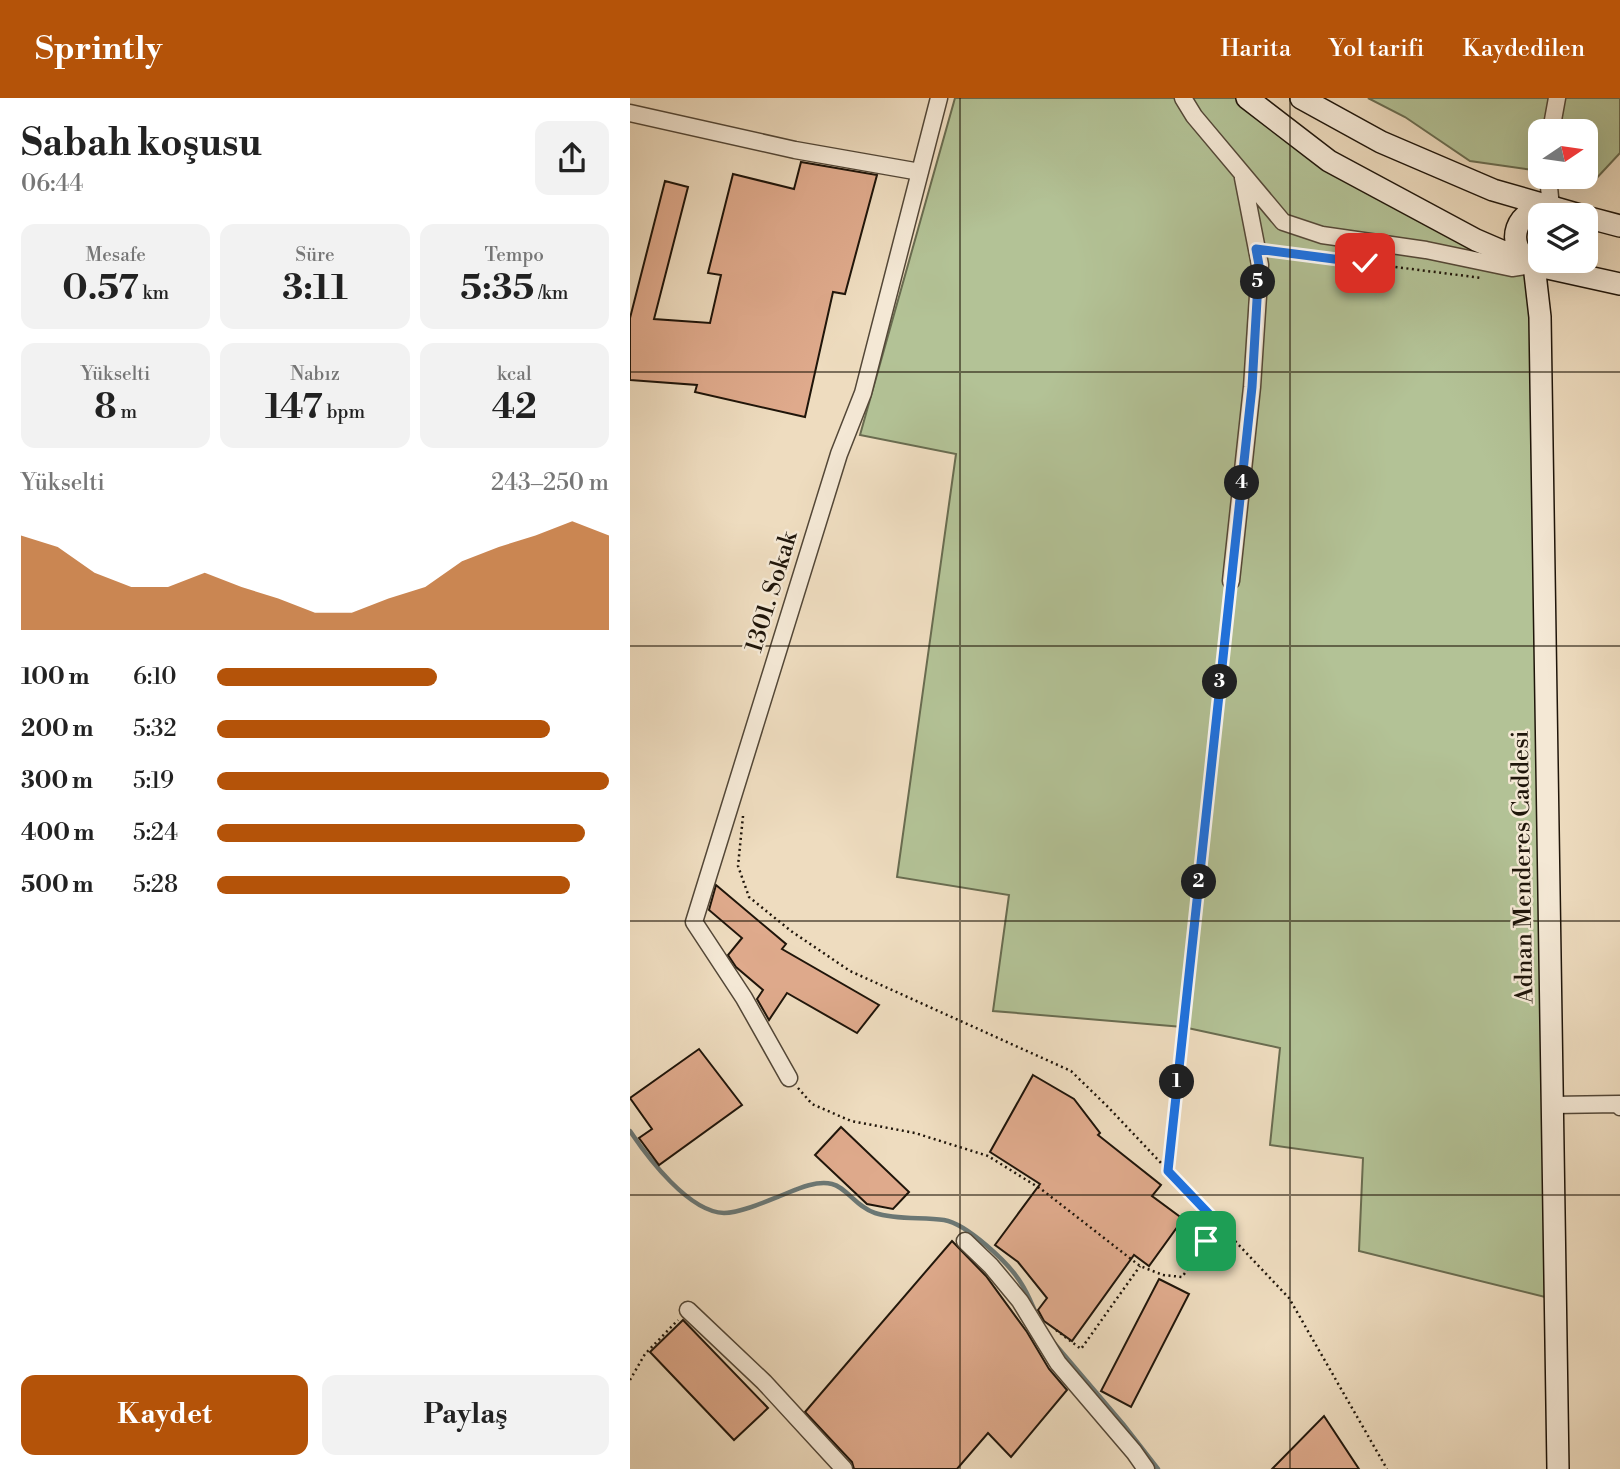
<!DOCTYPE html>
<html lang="tr">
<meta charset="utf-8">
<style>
:root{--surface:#fff;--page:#f2f2f2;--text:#222;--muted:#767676;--accent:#b45309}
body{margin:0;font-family:"Libre Bodoni",serif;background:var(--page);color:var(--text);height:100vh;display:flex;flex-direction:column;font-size:26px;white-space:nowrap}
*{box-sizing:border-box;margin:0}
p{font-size:23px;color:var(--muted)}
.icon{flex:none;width:38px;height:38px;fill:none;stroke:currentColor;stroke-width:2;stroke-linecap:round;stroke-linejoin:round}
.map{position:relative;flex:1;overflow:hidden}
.side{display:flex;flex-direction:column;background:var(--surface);width:630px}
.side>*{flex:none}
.needle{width:46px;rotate:77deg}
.fabs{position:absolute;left:898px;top:21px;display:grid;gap:14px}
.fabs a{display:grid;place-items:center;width:70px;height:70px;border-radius:14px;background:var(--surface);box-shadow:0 7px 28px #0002;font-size:35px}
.pin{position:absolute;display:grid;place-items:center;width:60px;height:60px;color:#fff;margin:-30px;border-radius:14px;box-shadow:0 4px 10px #0006}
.km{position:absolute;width:35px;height:35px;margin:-18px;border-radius:50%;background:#222;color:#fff;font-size:19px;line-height:35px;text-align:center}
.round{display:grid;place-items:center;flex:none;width:74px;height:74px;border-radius:14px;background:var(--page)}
.overview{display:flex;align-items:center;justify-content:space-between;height:119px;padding:0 21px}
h1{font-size:38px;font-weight:800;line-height:52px}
.figures{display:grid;grid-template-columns:repeat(3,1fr);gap:10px;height:119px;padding:7px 21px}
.figures div{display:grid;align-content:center;border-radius:14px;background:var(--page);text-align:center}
.figures b{font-size:35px;font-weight:800}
.figures small{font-size:19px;font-weight:400}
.figures p{font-size:19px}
.chart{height:196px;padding:14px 21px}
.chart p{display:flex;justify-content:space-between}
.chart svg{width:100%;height:126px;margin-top:7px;fill:var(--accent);opacity:.7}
.primary-button{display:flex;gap:14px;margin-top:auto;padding:14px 21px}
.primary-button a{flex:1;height:80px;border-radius:14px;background:var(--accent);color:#fff;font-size:28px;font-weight:800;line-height:80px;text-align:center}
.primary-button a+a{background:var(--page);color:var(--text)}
ul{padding:0 21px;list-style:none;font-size:23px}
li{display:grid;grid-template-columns:112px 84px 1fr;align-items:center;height:52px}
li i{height:18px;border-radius:9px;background:var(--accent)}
header{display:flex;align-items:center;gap:42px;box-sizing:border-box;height:98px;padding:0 35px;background:var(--accent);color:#fff}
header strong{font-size:33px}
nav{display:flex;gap:38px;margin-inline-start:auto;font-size:24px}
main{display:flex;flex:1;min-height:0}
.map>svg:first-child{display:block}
.green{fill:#b3c296;stroke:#696c50;stroke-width:2}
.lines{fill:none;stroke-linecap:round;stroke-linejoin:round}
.stream{stroke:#6b7774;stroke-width:4.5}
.building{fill:#dfaa8c;stroke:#1f150a;stroke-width:2}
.street-casing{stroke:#534737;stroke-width:19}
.secondary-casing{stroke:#1f150a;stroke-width:24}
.path{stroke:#1f150a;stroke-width:2.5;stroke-dasharray:2 3.5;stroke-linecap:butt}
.street{stroke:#f4e8d5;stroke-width:16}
.secondary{stroke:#f4e8d5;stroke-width:21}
.route-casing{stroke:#fff;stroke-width:14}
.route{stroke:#1a73e8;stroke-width:9}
.grid{fill:none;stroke:#1f150a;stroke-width:2;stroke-opacity:0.55}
.labels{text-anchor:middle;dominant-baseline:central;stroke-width:5;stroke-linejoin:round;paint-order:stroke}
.street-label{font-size:24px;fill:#1f150a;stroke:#f4e8d5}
</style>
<header>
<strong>Sprintly</strong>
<nav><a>Harita</a><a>Yol tarifi</a><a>Kaydedilen</a></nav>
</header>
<main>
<section class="side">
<div class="overview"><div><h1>Sabah koşusu</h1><p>06:44</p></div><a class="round"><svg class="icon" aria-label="share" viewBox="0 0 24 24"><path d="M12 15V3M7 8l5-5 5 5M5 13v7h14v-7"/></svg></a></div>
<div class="figures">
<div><p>Mesafe</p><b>0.57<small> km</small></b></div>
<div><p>Süre</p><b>3:11</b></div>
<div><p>Tempo</p><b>5:35<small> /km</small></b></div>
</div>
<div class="figures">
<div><p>Yükselti</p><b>8<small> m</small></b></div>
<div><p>Nabız</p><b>147<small> bpm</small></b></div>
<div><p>kcal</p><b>42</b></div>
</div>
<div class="chart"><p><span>Yükselti</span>243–250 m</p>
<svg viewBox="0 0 160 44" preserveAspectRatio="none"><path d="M0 44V11L10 15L20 24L30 29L40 29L50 24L60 29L70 33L80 38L90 38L100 33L110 29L120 20L130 15L140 11L150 6L160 11V44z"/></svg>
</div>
<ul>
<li><b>100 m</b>6:10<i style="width:56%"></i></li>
<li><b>200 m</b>5:32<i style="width:85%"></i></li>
<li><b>300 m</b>5:19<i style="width:100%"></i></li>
<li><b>400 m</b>5:24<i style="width:94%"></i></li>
<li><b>500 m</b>5:28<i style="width:90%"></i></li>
</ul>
<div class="primary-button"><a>Kaydet</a><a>Paylaş</a></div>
</section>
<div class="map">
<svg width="990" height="1371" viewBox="0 0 990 1371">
<rect width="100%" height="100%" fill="#eedcbf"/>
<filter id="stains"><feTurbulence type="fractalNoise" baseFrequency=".00286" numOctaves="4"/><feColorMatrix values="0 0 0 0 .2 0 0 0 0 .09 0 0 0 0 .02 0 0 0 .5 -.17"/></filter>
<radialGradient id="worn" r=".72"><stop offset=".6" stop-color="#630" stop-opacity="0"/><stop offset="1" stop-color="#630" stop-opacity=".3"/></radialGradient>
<!-- green -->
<path class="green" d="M325 0H614L653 39 904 167 915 1199 729 1153 733 1060 640 1047 650 950 553 929 363 913 379 797 267 779 326 356 230 337Z
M738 0H990V55L963 84 951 79H956V33H910V73L840 63 775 19Z"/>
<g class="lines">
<!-- stream -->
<path class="stream" d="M0 1033C18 1060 59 1114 94 1115 110 1115 135 1104 150 1098 165 1092 185 1082 202 1086 216 1089 226 1109 245 1115 266 1122 292 1119 314 1122 337 1126 379 1165 391 1185 397 1194 401 1204 405 1213
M424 1245 493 1326 528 1371"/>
</g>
<!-- building -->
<path class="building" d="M171 64 247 77 215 196 203 194 175 319 65 294 67 287 0 282V220L35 83 58 89 24 221 80 225 91 177 78 175 103 76 164 91Z
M86 787 156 846 152 851 249 907 227 935 157 895 139 922 127 901 133 892 106 869 98 857 112 840 79 812Z
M69 951 112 1007 29 1067 9 1040 22 1031 0 1000Z
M403 977 444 1001 470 1035 468 1037 531 1087 522 1098 553 1121 519 1168 504 1157 442 1243 414 1223 408 1212 417 1200 388 1164 365 1147 410 1086 360 1054Z
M211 1029 279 1094 263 1111 237 1106 185 1057Z
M322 1143 356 1178 397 1234 419 1271 437 1292 381 1359 358 1335 327 1371H224L222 1364 175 1314Z
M529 1181 559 1196 501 1309 471 1293Z
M53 1222 138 1310 104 1342 20 1254Z
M694 1318 729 1371H642Z"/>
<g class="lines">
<defs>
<path id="street" d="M553 0 564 18 653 124 692 137 796 152 882 170 902 167
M0 15 165 52 290 74
M921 33 927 0
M918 79 921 109
M601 483 622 289 630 167 613 80
M159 980 114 900 64 824 209 356 233 295 309 0
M923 1007 989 1006 990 1009
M335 1143 361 1168 390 1203 428 1265 504 1354 516 1371
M58 1212 134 1284 214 1371"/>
<path id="secondary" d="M617 0 699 63 846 142 904 167 990 186
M671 0 751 44 863 92 950 117
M956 119 990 128
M902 166C872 146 886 109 921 109
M904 167 910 219 928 1371"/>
</defs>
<!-- street casing -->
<use href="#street" class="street-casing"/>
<!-- secondary casing -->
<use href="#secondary" class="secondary-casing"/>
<!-- path -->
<path class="path" d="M640 153 852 180
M113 718 108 768 119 799 161 833 220 873 441 973 478 1009 659 1200 757 1371
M168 990 182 1006 221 1023 285 1035 358 1058 411 1091 510 1168 533 1177 552 1179 569 1156 576 1143 599 1137
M538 1073 599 495
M426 1232 451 1251 510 1168
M0 1282 15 1256 48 1222"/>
<!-- street -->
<use href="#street" class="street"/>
<!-- secondary -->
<use href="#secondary" class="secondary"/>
</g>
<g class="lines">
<defs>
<path id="route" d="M576 1143 599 1137 538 1073 622 289 629 167 626 151 735 165"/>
</defs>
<!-- route casing -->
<use href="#route" class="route-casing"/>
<!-- route -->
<use href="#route" class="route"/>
</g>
<!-- grid -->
<path class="grid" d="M330 0V1371M660 0V1371M0 274H990M0 548H990M0 823H990M0 1097H990"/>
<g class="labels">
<!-- street labels -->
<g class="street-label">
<text transform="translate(142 494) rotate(-73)">1301. Sokak</text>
<text transform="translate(893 769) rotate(-91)">Adnan Menderes Caddesi</text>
</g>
</g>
<rect width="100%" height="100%" filter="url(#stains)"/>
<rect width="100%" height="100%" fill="url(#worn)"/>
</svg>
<div class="fabs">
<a><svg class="needle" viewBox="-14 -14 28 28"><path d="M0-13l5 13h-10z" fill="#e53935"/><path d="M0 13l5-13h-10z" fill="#767676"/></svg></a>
<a><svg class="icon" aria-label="layers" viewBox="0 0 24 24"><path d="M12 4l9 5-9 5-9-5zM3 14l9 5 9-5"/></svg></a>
</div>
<div class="pin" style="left:576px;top:1143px;background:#1e9e55"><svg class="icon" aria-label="arrive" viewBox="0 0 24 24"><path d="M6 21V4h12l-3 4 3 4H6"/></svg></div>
<div class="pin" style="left:735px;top:165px;background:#d93025"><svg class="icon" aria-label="check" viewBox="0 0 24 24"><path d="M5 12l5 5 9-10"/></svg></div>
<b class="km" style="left:547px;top:984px">1</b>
<b class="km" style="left:569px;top:784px">2</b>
<b class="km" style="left:590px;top:584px">3</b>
<b class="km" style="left:612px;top:385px">4</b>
<b class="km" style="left:628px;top:184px">5</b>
</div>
</main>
